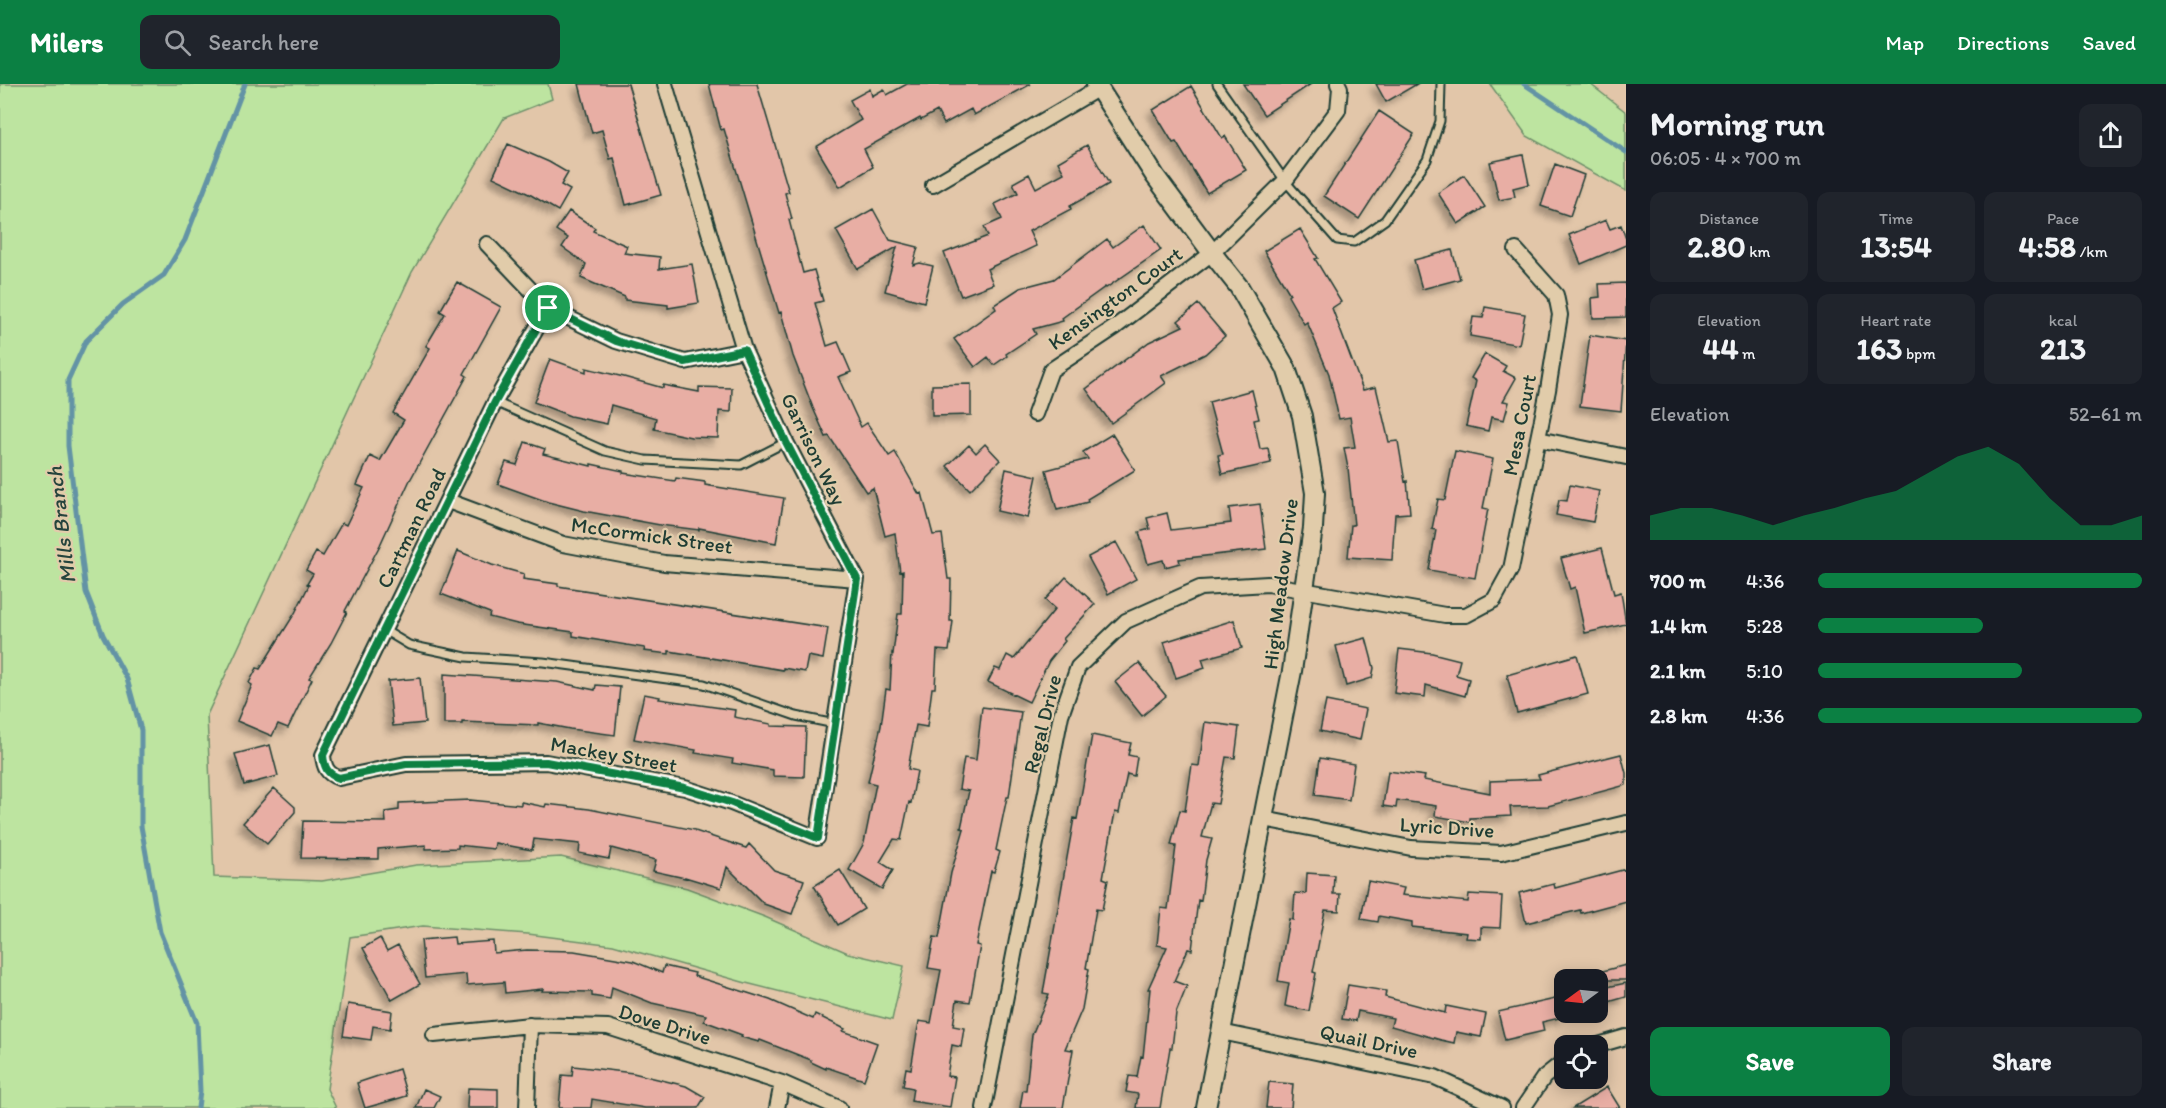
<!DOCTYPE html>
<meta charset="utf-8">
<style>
:root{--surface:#171b24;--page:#20242c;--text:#f1f3f6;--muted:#9ea1a6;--accent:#0b8043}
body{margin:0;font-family:Itim,sans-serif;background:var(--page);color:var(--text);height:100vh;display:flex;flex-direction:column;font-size:22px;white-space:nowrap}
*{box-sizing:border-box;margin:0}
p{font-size:20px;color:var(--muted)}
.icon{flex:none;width:33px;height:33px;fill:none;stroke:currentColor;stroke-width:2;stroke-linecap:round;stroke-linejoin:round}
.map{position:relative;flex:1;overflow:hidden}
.details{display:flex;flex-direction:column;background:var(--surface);width:540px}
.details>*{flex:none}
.needle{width:39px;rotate:255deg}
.tools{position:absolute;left:1554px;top:885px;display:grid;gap:12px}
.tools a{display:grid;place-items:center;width:54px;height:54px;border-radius:12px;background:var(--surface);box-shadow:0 3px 15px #0003;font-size:30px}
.pin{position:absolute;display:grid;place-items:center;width:51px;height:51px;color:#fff;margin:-26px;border:3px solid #fff;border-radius:50%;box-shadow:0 2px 6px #0007}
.round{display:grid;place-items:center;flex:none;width:63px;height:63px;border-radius:12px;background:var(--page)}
.overview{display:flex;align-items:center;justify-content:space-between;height:102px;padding:0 24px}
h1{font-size:33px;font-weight:800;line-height:45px}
.figures{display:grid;grid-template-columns:repeat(3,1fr);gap:9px;height:102px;padding:6px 24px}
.figures div{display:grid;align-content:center;border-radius:12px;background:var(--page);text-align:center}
.figures b{font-size:30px;font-weight:800}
.figures small{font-size:16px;font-weight:400}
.figures p{font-size:16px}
.chart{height:168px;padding:12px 24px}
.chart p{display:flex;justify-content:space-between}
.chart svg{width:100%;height:108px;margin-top:6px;fill:var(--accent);opacity:.7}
.cta{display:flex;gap:12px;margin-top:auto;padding:12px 24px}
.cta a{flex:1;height:69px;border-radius:12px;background:var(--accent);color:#fff;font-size:24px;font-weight:800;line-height:69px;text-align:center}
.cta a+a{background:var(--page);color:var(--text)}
ul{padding:0 24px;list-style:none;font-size:20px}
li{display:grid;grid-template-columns:96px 72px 1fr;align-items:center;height:45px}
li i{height:15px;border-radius:8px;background:var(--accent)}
header{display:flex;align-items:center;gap:36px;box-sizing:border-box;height:84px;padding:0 30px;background:var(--accent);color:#fff}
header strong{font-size:28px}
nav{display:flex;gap:33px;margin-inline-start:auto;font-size:21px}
.search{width:420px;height:54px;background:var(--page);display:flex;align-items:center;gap:15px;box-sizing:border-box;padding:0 21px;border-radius:12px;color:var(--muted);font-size:22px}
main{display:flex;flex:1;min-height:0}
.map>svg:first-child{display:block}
.green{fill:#bde4a0;stroke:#6e906a;stroke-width:1.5}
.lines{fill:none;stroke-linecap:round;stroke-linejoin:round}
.stream{stroke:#6393a5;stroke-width:5}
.building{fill:#e8aea4;stroke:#1f3d34;stroke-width:1.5;filter:url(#shadow)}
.service-casing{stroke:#1f3d34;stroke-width:11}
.minor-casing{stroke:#1f3d34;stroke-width:18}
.tertiary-casing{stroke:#1f3d34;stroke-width:22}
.service{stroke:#e1ccaa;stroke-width:7}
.minor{stroke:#e1ccaa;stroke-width:14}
.tertiary{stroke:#e1ccaa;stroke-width:18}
.route-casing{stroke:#fff;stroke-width:12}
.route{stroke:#0b8043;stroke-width:8}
.labels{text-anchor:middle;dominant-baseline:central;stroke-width:4.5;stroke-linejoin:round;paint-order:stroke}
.street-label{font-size:21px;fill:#1f3d34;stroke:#e1ccaa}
.water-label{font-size:22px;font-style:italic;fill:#25443d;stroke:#e1ccaa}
</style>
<header>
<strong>Milers</strong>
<div class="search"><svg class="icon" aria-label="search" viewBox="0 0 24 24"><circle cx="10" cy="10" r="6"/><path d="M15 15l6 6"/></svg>Search here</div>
<nav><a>Map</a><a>Directions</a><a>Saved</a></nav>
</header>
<main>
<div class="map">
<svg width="1626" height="1024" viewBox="0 0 1626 1024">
<defs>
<filter id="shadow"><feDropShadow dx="-5.5" dy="5.5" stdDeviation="3" flood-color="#0004"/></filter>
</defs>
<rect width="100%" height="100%" fill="#e2c6a9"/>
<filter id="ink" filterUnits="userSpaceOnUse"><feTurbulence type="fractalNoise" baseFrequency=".0167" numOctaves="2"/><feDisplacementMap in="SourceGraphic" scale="12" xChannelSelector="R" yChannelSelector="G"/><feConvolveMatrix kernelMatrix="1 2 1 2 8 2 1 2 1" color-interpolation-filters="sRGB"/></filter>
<g filter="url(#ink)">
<!-- green -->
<path class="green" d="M0 0H548L552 15 504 34 412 188 207 631 214 793 322 797 416 781 561 773 687 804 765 833 848 869 904 882 892 936 746 899 613 861 528 850 423 842 350 853 327 1005 336 1024H0Z
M1490 0H1590L1626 28V107L1527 52Z"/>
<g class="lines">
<!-- stream -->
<path class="stream" d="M1524 0 1626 68
M198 1024 200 1007 197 939 160 848 141 742V646L127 595 103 551 86 508 68 362V296L86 257 123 220 164 191 185 156 245 0"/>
</g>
<!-- building -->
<path class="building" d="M579 0H628L661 111 626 121 614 74 610 75 602 46 592 49Z
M709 0H757L789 108 785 109 792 135 789 136 803 189 814 186 823 217 815 219 827 262 838 258 851 288 838 293 861 343 867 339 889 372 895 368 919 410 922 409 933 451 942 450 948 495H951L950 537H953L949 567 937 566 935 604H932L927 643 916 641 908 685 917 687 911 719 909 718 901 756 894 755 880 778 893 786 882 805 849 786 864 759 876 700 868 698 881 642 886 605 890 606 892 569 893 570 898 530H902L903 487 900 488 895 449 885 452 873 404 866 408 829 352 826 353 813 324 793 272 781 228 779 229 724 45 721 46Z
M907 0H1031L974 31 971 25 944 40 937 27 921 36 920 34 864 65 873 83 840 103 816 63 861 36 850 16 870 5 872 12 884 5 887 11Z
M1243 0H1311L1264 31Z
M1376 0H1417L1386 18Z
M1191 2 1222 54 1225 52 1246 86 1207 109 1176 58 1173 59 1153 26Z
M1379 27 1414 50 1359 135 1324 112Z
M508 60 549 78 568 89 561 101 570 106 558 127 531 111 493 93Z
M1087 61 1109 100 1070 122 1071 125 1029 147 1036 162 987 185 993 200 961 212 944 169 988 152 984 143 1002 135 995 120 1018 109 1013 99 1029 90 1036 104 1064 89 1058 78Z
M1523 71 1529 100 1513 104 1515 113 1499 116 1490 78Z
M1555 80 1584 91 1570 132 1541 122Z
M1464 91 1485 123 1458 140 1438 109Z
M873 125 890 156 918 163 913 181 920 179 933 182 924 218 885 207 897 163 858 185 836 146Z
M569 127 595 144 593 147 627 162 624 169 660 173 659 185 692 180 699 219 668 224V221L625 216V213L581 194 586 180 562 163 568 154 556 146Z
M1606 136 1610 145 1621 141 1626 155V161L1581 180 1569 151Z
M1144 141 1161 166 1106 204 1105 203 1062 234 1063 237 1033 245 1036 250 1006 270 1007 272 994 281 988 273 975 283 954 255 996 225 994 221 1020 204 1054 195 1107 155 1113 163Z
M1300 145 1318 174 1315 175 1341 218 1332 224 1363 306 1376 303 1389 358 1398 357 1405 398 1407 397 1410 429 1395 430 1392 476 1348 473 1351 441H1354L1348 384 1344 364 1355 363 1350 333 1339 335 1329 290 1307 238 1304 240 1288 212 1290 210 1264 167Z
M1452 166 1460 195 1422 205 1414 176Z
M457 198 501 223 464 290 467 292 409 398 380 461 345 527 347 528 331 559 309 594 312 595 288 644 278 640 272 652 237 637 252 601 249 599 257 584 260 585 295 529 309 501 307 500 313 490 306 486 316 468 323 472 342 439 346 441 364 404 357 401 370 372 380 377 404 336 393 329 430 264 426 262 445 230 440 227Z
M1626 199V233L1593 234 1592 214 1600 213 1599 200Z
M1198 220 1225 252 1205 270 1161 292 1166 299 1111 339 1086 305 1149 258 1183 242 1178 237Z
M1485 223 1525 230 1519 261 1470 252 1473 233 1483 234Z
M1590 251 1626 257 1621 327 1580 322Z
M1485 270 1506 282 1503 287 1516 294 1503 317 1509 318 1504 336 1491 333 1488 347 1466 342 1476 297 1471 294Z
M550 275 586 288V284L624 293 663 304V301L699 308V303L732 304 731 328 719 327 718 354 691 353 654 345 656 334 611 321 607 340 570 332 534 318Z
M971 300V331L932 332V301Z
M1252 306 1259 335 1254 336 1260 365 1268 364 1271 379 1222 390 1218 371 1223 370 1209 318Z
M1112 350 1135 386 1087 415 1088 418 1057 426 1046 386 1088 375 1083 368Z
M525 358 545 365 543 370 591 382V380L623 387V389L675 397 676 394 705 398V401L784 414 776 459 699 444V446L660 441 584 427 548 418 498 400 506 378 517 381Z
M985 360 1000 376 970 406 947 382 969 361 976 369Z
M1455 367 1493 375 1483 424 1488 425 1475 494 1429 486 1436 446 1432 445 1438 415 1445 416Z
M1006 385 1037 392 1028 434 997 427Z
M1570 401 1599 407 1593 438 1556 431 1559 416 1567 417Z
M1260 420 1266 465 1179 475 1180 479 1165 483 1163 476 1148 480 1139 448 1150 445 1147 434 1167 429 1171 446 1231 439 1229 424Z
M1116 458 1136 495 1108 510 1088 473Z
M1602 464 1614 510 1621 508 1626 540 1585 549 1575 503 1570 505 1561 474Z
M458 467 492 481 524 490 523 495 558 500V502L828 544 823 575 808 572 805 588 783 584V586L669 567V570L644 567 645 564 573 552V548L517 540 489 533 490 529 441 510Z
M1066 493 1095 520 1063 555 1065 557 1049 577 1029 618 988 598 995 584 1000 586 1007 571 1014 575 1055 525 1045 516Z
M1234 536 1242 564 1202 575 1205 584 1176 594 1164 558Z
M1366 554 1374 584 1372 594 1346 602 1336 562Z
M1399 565 1432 569 1460 576 1456 591 1469 595 1465 612 1426 601 1425 613 1394 609Z
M1577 571 1588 610 1517 629 1507 591Z
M1139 579 1166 612 1142 632 1115 598Z
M444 590 557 598 595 606 596 601 620 603 615 651 570 645 538 639V641L462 638V640H444Z
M420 594 425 639 393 642 388 597Z
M644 610 660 613 659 615 735 626 734 633 771 640V642L806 643 804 693 773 692V686L732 679 733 675 695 669 696 666 634 655Z
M1326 617 1366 625 1360 656 1320 647Z
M982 623 1021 628 1009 713H1007L996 766 1000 768 994 788 991 787 976 861 980 862 970 918 957 916 953 942 964 944 961 963 952 961 947 992 955 993 950 1023 911 1017 913 1004 903 1002 906 984 911 985 919 937 931 939 941 886 928 884 934 853 939 854 951 789 964 745 961 744 969 707 959 705 964 674 976 676Z
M1205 638 1239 643 1235 674 1226 673 1218 720 1211 719 1202 753 1212 755 1206 776 1201 817 1198 816 1192 866 1188 865 1174 897 1187 902 1176 929 1172 964H1170L1160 1024H1136L1138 1010 1126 1008 1129 992 1137 993 1141 972 1143 973 1150 905H1148L1167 863 1157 861 1161 824 1168 825 1176 762 1171 761 1180 726 1185 727 1192 681 1199 682Z
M1092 651 1131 659 1128 671 1137 673 1134 692 1127 690 1119 729 1115 728 1103 794 1108 796 1102 826 1096 825 1086 884 1089 885 1082 925 1065 965 1073 966 1063 1024H1020L1023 1006H1026L1032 951 1049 910 1043 909 1074 734 1077 735Z
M270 661 278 692 244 701 235 670Z
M1621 670 1626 689V701L1548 722 1510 723 1511 732 1470 734V738L1435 732 1436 722 1397 716 1396 724 1383 722 1388 687 1425 692 1424 696 1490 709V697L1540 695 1538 691Z
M1320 674 1354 680 1349 716 1315 711Z
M274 704 295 723V728L267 760 243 739Z
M470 716 521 721V718L545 723 546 720 589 725 695 746V747L746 764 749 760 774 786 804 796 792 830 764 820 727 783 721 804 685 793V794L653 787 656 776 611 764 609 775 579 769 580 760 534 755 532 766 495 759 494 765 458 761V764L426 765V761L378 765V775L301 774 303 737 386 738 385 728 399 726V719Z
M1626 785V817L1581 829 1580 826 1526 839 1519 809 1554 800 1555 804Z
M840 786 864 825 838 841 814 802Z
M1307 789 1334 791 1333 810H1340L1339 827 1325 826 1313 888 1316 889 1309 927 1285 922 1289 899 1278 897 1289 835 1293 836 1295 809 1306 810Z
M1368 797 1404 804 1402 811 1468 818 1469 810 1502 812 1500 844 1481 843V855L1466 854 1467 849 1412 843V838L1379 832 1378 838 1361 835Z
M454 853 455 860 493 857 494 869 527 866 574 867 633 877 662 889 664 882 695 889 694 892 770 916 813 935 815 930 845 945 843 947 877 959 864 996 826 983V985L811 978V976L760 956 759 958 741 953 742 951 704 937 706 931 652 919 612 903 610 915 592 912V908L542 907 543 905 505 909 504 898 467 901 466 890 425 894 421 856Z
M380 854 387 867 398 861 420 900 392 916 363 864Z
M1626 881V896H1588L1587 891Z
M1626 899V913L1598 921V905Z
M1348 901 1386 907 1385 913 1445 929 1446 922 1486 930 1481 953 1456 948 1454 959 1441 956 1391 942 1393 934 1358 927 1356 937 1342 935Z
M1564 913V933L1542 938 1544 947 1505 956 1498 928Z
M348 920 392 927 390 945 373 942 371 956 343 952Z
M573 982 633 989 686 1002 705 1013 698 1024H645L592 1015 591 1024H559L562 991 572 992Z
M399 985 407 1012 365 1024 357 999Z
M1269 998 1293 1000 1291 1024H1266Z
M1607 1003 1620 1024H1573Z
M468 1004 498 1005V1024H467Z
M424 1005 440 1012 434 1024H416Z"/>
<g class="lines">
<defs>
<path id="service" d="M1217 0 1285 97 1337 156 1354 158 1385 136 1427 76 1440 37 1441 0
M495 318 605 367 645 376 741 381 786 358
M384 546 409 561 466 573 543 578 704 600 796 632 835 640"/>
<path id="minor" d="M933 101 1099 4
M487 160 548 224 616 257 685 278 744 266
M548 224 495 318 323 671C324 683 327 690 339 694L406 680 546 678 685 704 731 719 817 754 857 495 786 358 744 266 665 0
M1035 330 1051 286 1114 244 1212 169 1285 97 1338 26 1340 4 1338 0
M1538 355 1626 373
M448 417 563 460 664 479 857 495
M1264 735 1411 764 1501 769 1626 739
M1221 948 1435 993 1502 1024
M434 951 530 941 608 943 782 999 839 1024
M1595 962 1626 953
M527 1024 530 941
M777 1024 782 999
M984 1024 1061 631 1078 583 1126 537 1200 504 1268 500 1445 531H1466L1494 516 1511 485 1548 306 1560 231 1556 211 1516 166
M1523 1024 1544 993 1564 977"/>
<path id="tertiary" d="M1096 0 1155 92 1212 169 1239 203 1286 284 1302 332 1315 409 1313 444 1292 587 1206 1024"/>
</defs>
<!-- service casing -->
<use href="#service" class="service-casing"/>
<!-- minor casing -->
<use href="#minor" class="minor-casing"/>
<!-- tertiary casing -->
<use href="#tertiary" class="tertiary-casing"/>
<!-- service -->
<use href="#service" class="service"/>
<!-- minor -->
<use href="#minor" class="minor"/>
<!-- tertiary -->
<use href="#tertiary" class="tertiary"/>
</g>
</g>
<g class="lines" filter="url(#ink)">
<defs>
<path id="route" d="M548 224 616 257 685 278 744 266 786 358 857 495 818 754 732 719 685 704 546 678 406 680 339 694C327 690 324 683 323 671L495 318Z"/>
</defs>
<!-- route casing -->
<use href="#route" class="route-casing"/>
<!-- route -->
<use href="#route" class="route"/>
</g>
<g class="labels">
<!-- street labels -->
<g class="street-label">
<text transform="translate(1115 214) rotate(-36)">Kensington Court</text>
<text transform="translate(1519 341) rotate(-79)">Mesa Court</text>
<text transform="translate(814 365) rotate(64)">Garrison Way</text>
<text transform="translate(411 444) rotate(-64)">Cartman Road</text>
<text transform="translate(652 451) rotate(8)">McCormick Street</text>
<text transform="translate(1280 500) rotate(-83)">High Meadow Drive</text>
<text transform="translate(1042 640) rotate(-76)">Regal Drive</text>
<text transform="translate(614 670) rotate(10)">Mackey Street</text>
<text transform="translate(1447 743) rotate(4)">Lyric Drive</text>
<text transform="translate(665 940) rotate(17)">Dove Drive</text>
<text transform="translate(1369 957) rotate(12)">Quail Drive</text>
</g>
<!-- water labels -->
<g class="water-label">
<text transform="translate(61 441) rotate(-97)">Mills Branch</text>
</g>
</g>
</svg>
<div class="tools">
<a><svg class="needle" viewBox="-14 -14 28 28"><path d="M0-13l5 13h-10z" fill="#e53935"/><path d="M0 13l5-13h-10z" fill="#9ea1a6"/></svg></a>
<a><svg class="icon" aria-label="locate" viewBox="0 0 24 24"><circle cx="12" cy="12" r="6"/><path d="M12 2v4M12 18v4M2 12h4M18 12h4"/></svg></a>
</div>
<div class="pin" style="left:548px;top:224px;background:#1e9e55"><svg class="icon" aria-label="arrive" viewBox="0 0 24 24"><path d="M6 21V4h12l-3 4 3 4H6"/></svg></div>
</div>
<section class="details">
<div class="overview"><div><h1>Morning run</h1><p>06:05 · 4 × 700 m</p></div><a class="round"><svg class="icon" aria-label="share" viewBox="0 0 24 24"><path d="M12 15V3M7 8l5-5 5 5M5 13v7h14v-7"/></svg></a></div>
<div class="figures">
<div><p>Distance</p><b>2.80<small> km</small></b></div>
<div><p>Time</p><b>13:54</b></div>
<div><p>Pace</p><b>4:58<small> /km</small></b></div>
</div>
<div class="figures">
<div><p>Elevation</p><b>44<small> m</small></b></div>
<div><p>Heart rate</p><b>163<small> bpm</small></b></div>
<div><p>kcal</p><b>213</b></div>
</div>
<div class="chart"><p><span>Elevation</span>52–61 m</p>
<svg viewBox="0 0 160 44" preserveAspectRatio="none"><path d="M0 44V34L10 31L20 31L30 34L40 38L50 34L60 31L70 27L80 24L90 17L100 10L110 6L120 13L130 27L140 38L150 38L160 34V44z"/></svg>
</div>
<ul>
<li><b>700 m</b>4:36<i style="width:100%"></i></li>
<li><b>1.4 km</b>5:28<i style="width:51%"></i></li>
<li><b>2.1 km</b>5:10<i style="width:63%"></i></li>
<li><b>2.8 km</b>4:36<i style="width:100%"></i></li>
</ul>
<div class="cta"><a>Save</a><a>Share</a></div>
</section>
</main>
